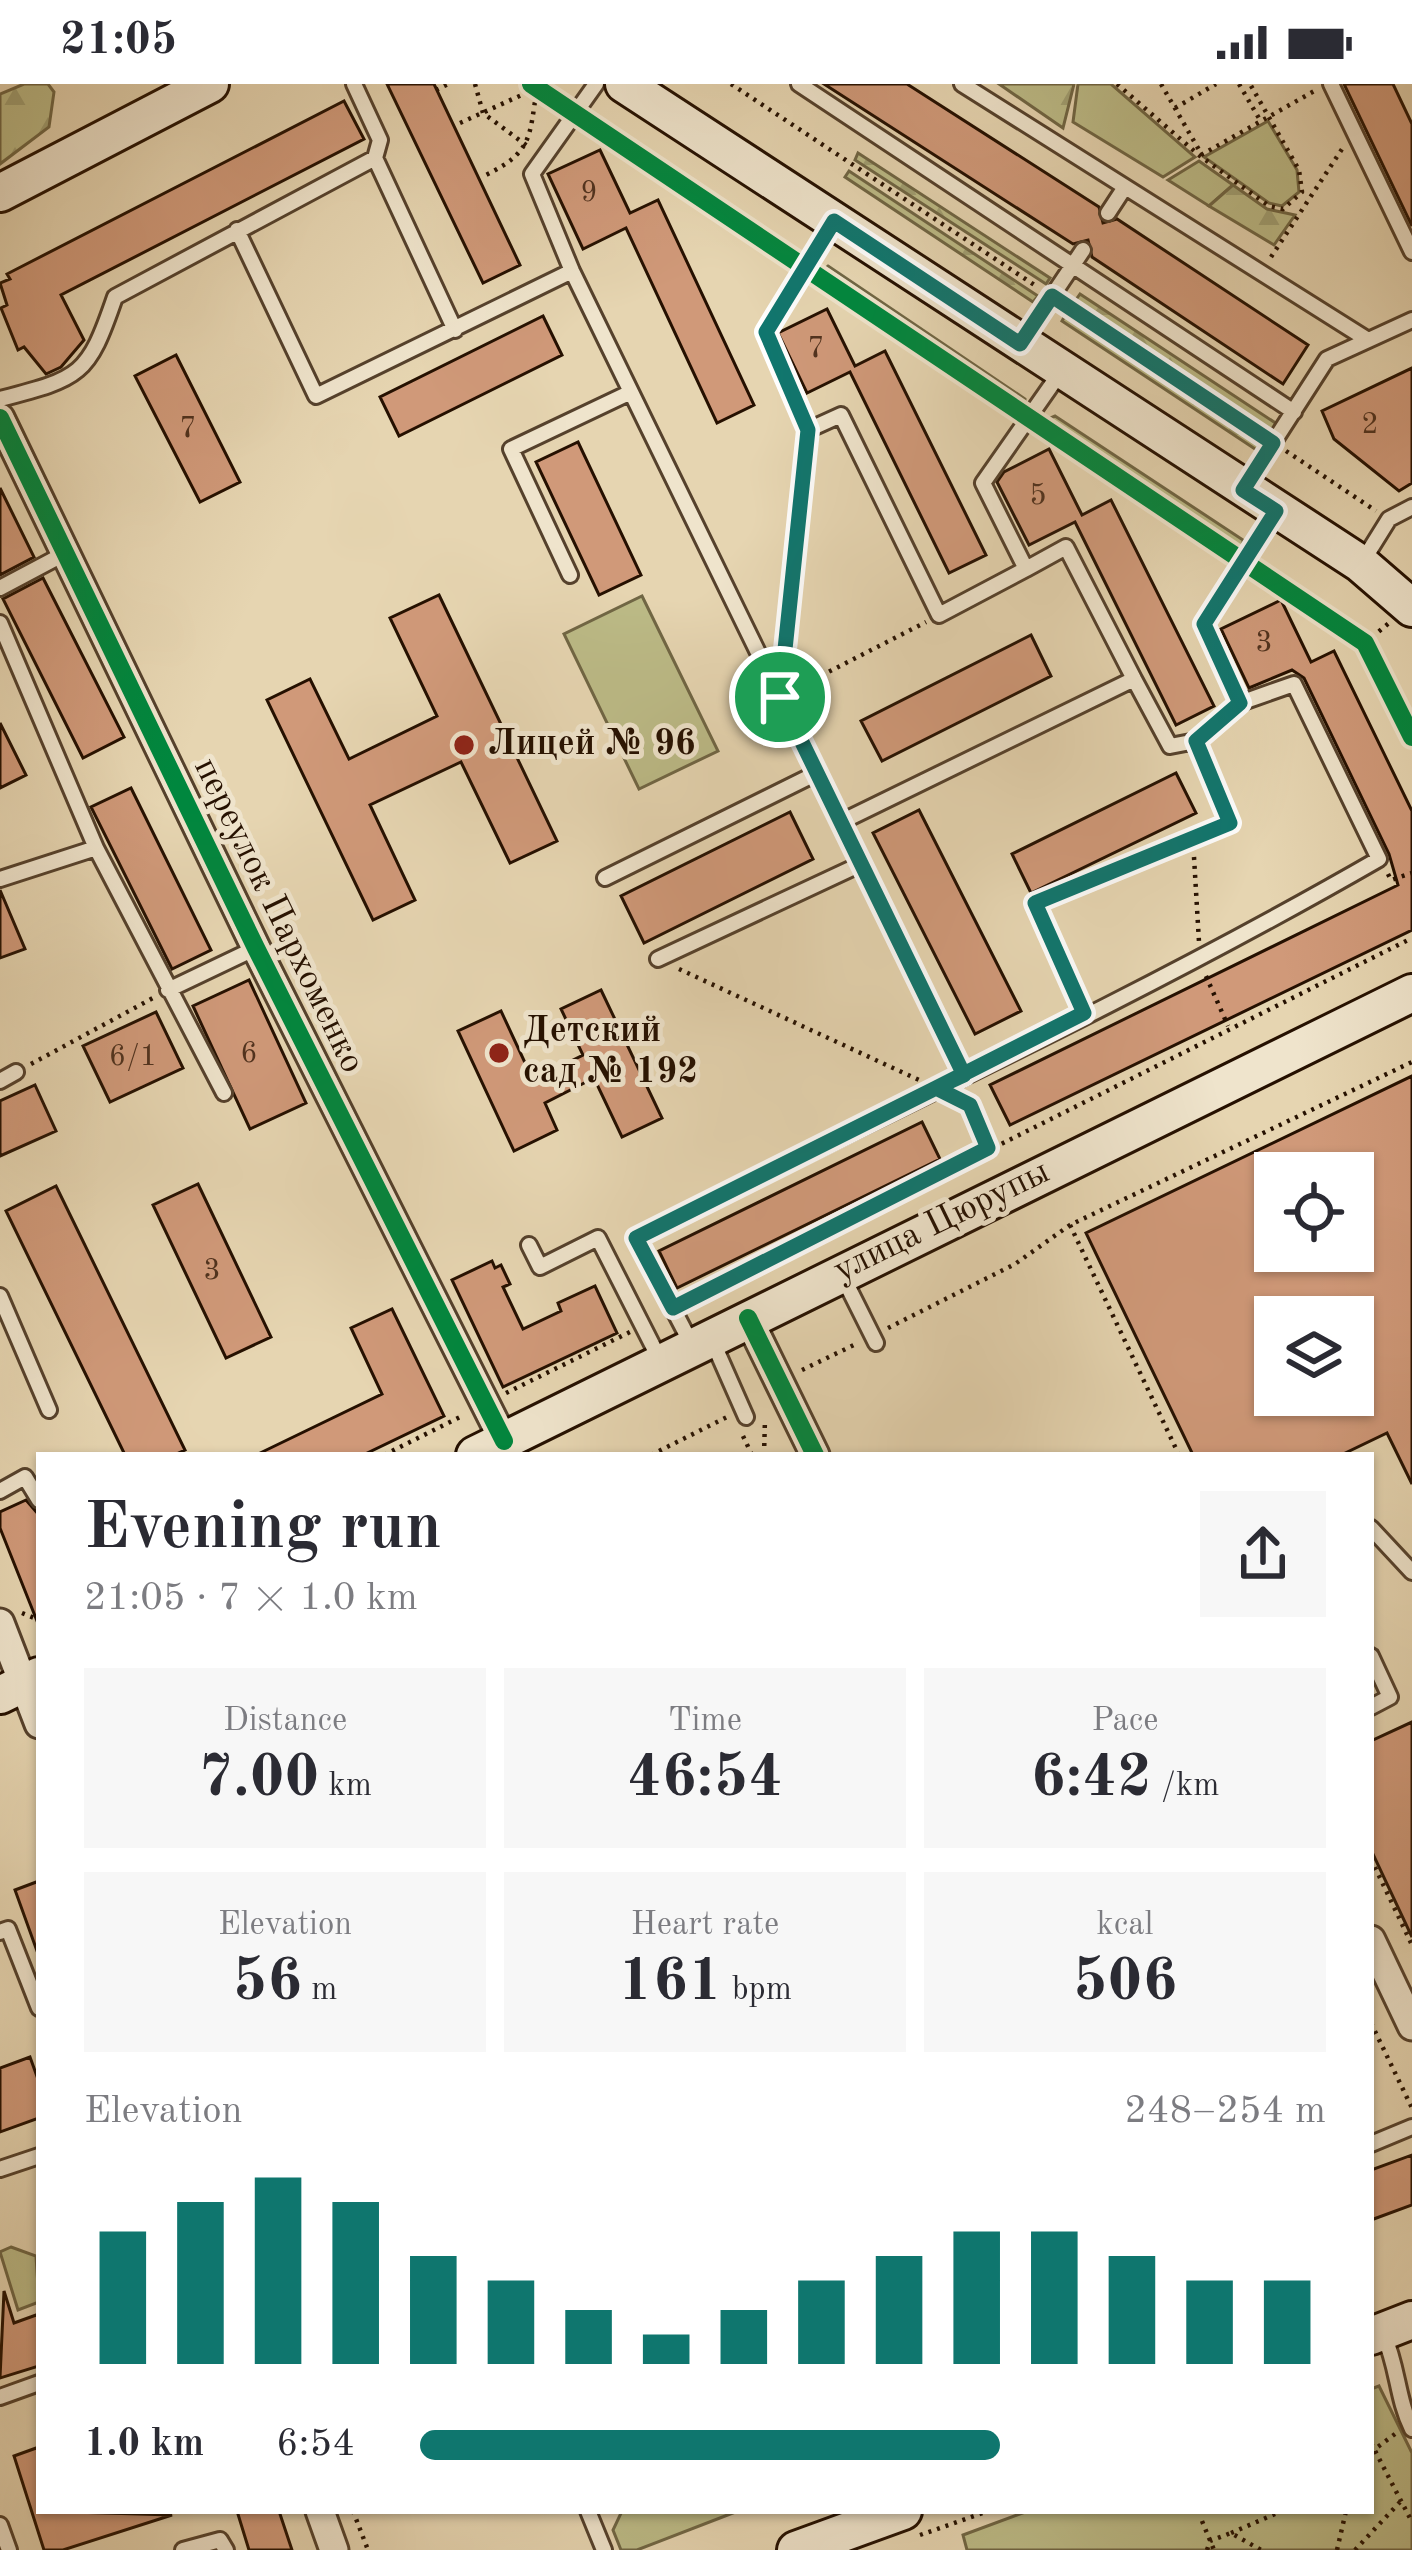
<!DOCTYPE html>
<meta charset="utf-8">
<style>
:root{--surface:#fff;--page:#f7f7f7;--text:#2b2b33;--muted:#7c7c81;--accent:#0f766e}
body{margin:0;font-family:"Old Standard TT",serif;background:var(--page);color:var(--text);height:100vh;display:flex;flex-direction:column;font-size:45px;white-space:nowrap}
*{box-sizing:border-box;margin:0}
p{font-size:39px;color:var(--muted)}
.icon{flex:none;width:66px;height:66px;fill:none;stroke:currentColor;stroke-width:2;stroke-linecap:round;stroke-linejoin:round}
.map{position:relative;flex:1;overflow:hidden}
.drawer{position:absolute;left:36px;top:1368px;width:1338px;height:1062px;display:flex;flex-direction:column;background:var(--surface);border-radius:0px;box-shadow:0 3px 9px #0004}
.drawer>*{flex:none}
.fabs{position:absolute;left:1254px;top:1068px;display:grid;gap:24px}
.fabs a{display:grid;place-items:center;width:120px;height:120px;border-radius:0px;background:var(--surface);box-shadow:0 3px 9px #0004;font-size:60px}
.pin{position:absolute;display:grid;place-items:center;width:102px;height:102px;color:#fff;margin:-51px;border:6px solid #fff;border-radius:50%;box-shadow:0 3px 12px #0007}
.round{display:grid;place-items:center;flex:none;width:126px;height:126px;border-radius:0px;background:var(--page)}
.overview{display:flex;align-items:center;justify-content:space-between;height:204px;padding:0 48px}
h1{font-size:66px;font-weight:600;line-height:90px}
.stats{display:grid;grid-template-columns:repeat(3,1fr);gap:18px;height:204px;padding:12px 48px}
.stats div{display:grid;align-content:center;border-radius:0px;background:var(--page);text-align:center}
.stats b{font-size:60px;font-weight:600}
.stats small{font-size:33px;font-weight:400}
.stats p{font-size:33px}
.chart{height:336px;padding:24px 48px}
.chart p{display:flex;justify-content:space-between}
.chart svg{width:100%;height:216px;margin-top:12px;stroke:var(--accent);stroke-width:6}
ul{padding:0 48px;list-style:none;font-size:39px}
li{display:grid;grid-template-columns:192px 144px 1fr;align-items:center;height:90px}
li i{height:30px;border-radius:15px;background:var(--accent)}
.status{display:flex;justify-content:space-between;align-items:center;height:84px;padding:0 60px;background:var(--surface);direction:ltr}
.status svg{height:33px;fill:currentColor}
.map>svg:first-child{display:block}
.green{fill:#bcbb87;stroke:#706644;stroke-width:3}
.forest{fill:url(#forest-firs);stroke:#706644;stroke-width:3}
.building{fill:#d09979;stroke:#251000;stroke-width:3;fill-rule:evenodd}
.lines{fill:none;stroke-linecap:round;stroke-linejoin:round}
.service-casing{stroke:#55412c;stroke-width:20}
.minor-casing{stroke:#55412c;stroke-width:33}
.secondary-casing{stroke:#251000;stroke-width:42}
.path{stroke:#251000;stroke-width:4.5;stroke-dasharray:3 6;stroke-linecap:butt}
.service{stroke:#efe4cc;stroke-width:14}
.minor{stroke:#efe4cc;stroke-width:27}
.secondary{stroke:#efe4cc;stroke-width:36}
.cycleway-casing{stroke:#efe4cc;stroke-width:26}
.cycleway{stroke:#00873e;stroke-width:18}
.route-casing{stroke:#fff;stroke-width:24}
.route{stroke:#0f766e;stroke-width:15}
.poi-dot{fill:#8f2418;stroke:#efe4cc;stroke-width:4.5}
.labels{text-anchor:middle;dominant-baseline:central;stroke-width:10;stroke-linejoin:round;paint-order:stroke}
.number-label{font-size:30px;fill:#50321e}
.poi-label{font-size:36px;font-weight:bold;fill:#251000;stroke:#efe4cc;text-anchor:start}
.street-label{font-size:36px;fill:#251000;stroke:#efe4cc}
</style>
<div class="status"><b>21:05</b><svg viewBox="0 0 49 12"><path d="M0 12V9h3v3zM5 12V6h3v6zM10 12V3h3v9zM15 12V0h3v12zM26 1h20v11H26zM47 4h2v5h-2z"/></svg></div>
<div class="map">
<svg width="1412" height="2466" viewBox="0 0 1412 2466">
<defs>
<pattern id="forest-firs" width="22" height="20" patternUnits="userSpaceOnUse" patternTransform="scale(3)"><rect width="22" height="20" fill="#bcbb87"/><path d="M5 1l3.5 6h-7zM16 11l3.5 6h-7z" fill="#a1a073"/></pattern>
</defs>
<rect width="100%" height="100%" fill="#e6d5b1"/>
<filter id="stains"><feTurbulence type="fractalNoise" baseFrequency=".00167" numOctaves="4"/><feColorMatrix values="0 0 0 0 .2 0 0 0 0 .09 0 0 0 0 .02 0 0 0 .5 -.17"/></filter>
<radialGradient id="worn" r=".72"><stop offset=".6" stop-color="#630" stop-opacity="0"/><stop offset="1" stop-color="#630" stop-opacity=".3"/></radialGradient>
<!-- green -->
<path class="green" d="M1078 0H1111L1195 73 1163 93 1073 38Z
M1268 37 1297 86 1299 108 1282 122 1269 119 1204 73Z
M1199 77 1233 101 1209 122 1168 96Z
M828 182 1025 315V323L822 187Z
M1055 332 1243 456V464L1048 335Z
M642 512 718 667 639 705 564 550Z
M11 2163 36 2172 39 2218 18 2226 0 2168Z
M1379 2302 1412 2369V2466H967L963 2451 1028 2427H1371V2305Z
M622 2427H738L637 2466H621L613 2446Z"/>
<!-- forest -->
<path class="forest" d="M24 0H48L54 8 49 43 0 80V10Z
M999 0H1074L1063 44Z
M858 69 1050 194 1046 200 855 76Z
M849 87 1038 212 1033 218 845 93Z
M1233 101 1267 125 1295 131 1274 161 1209 122Z
M1080 210 1277 340 1272 347 1075 217Z
M1066 230 1263 360 1258 367 1062 237Z"/>
<!-- building -->
<path class="building" d="M387 0H434L520 181 483 199Z
M824 0H907L1099 123 1103 139 1117 135 1308 261 1283 300 1092 173 1088 156 1073 160Z
M1344 0H1393L1412 40V142Z
M344 17 364 55 61 211 84 256 61 283 46 290 24 263 18 266 1 224 7 221 0 199 10 195 7 190Z
M600 66 630 129 658 116 754 321 717 339 626 144 583 165 548 90Z
M827 225 855 282 885 267 986 471 949 489 850 288 807 309 778 249Z
M543 232 562 271 399 352 380 313Z
M176 271 240 398 200 418 135 292Z
M1412 284V399L1399 407 1334 355 1322 327Z
M578 358 641 491 599 511 536 378Z
M1049 365 1082 431 1111 416 1214 622 1176 641 1075 438 1029 461 997 398 1004 388Z
M0 404 34 473 0 491Z
M43 494 124 653 83 674 3 515Z
M439 511 557 757 510 779 461 678 370 721 415 816 373 836 267 616 310 595 349 675 437 632 390 534Z
M1281 516 1311 578 1334 567 1412 727V846L1010 1041 990 1001 1398 801 1389 770 1304 594 1292 586 1249 604 1221 545Z
M1031 551 1051 592 882 677 861 637Z
M0 639 26 691 0 704Z
M1176 689 1196 729 1031 809 1012 770Z
M131 704 211 866 172 885 91 723Z
M919 726 1021 927 975 950 873 749Z
M790 728 813 775 644 859 621 812Z
M0 806 25 865 0 874Z
M249 896 306 1019 250 1045 193 922Z
M601 906 662 1034 622 1053 594 994 545 1019 557 1046 514 1067 458 947 501 927 533 996 583 971 561 925Z
M156 928 183 984 110 1018 83 962Z
M1412 992V1400L1387 1349 1341 1371H1193L1086 1149ZM1275 1089H1353V1167H1275ZM1275 1233H1353V1311H1275Z
M35 1001 56 1047 0 1072V1017Z
M922 1038 940 1075 677 1204 659 1167Z
M198 1100 271 1253 226 1274 153 1121Z
M56 1102 185 1366 174 1371H125L6 1127Z
M492 1177 495 1184 501 1181 510 1200 503 1203 523 1245 561 1227 558 1219 595 1202 617 1249 503 1303 452 1196Z
M392 1225 444 1332 363 1371H256L382 1310 351 1244Z
M26 1416 39 1431V1542L0 1444V1428Z
M1412 1638V1853L1371 1766V1657Z
M39 1797V1866L37 1867 15 1806Z
M30 1973 39 1998V2034L0 2048V1984Z
M1412 2071V2121L1371 2136V2086Z
M4 2207 14 2239 39 2230V2282L0 2294Z
M39 2363V2427L172 2431 63 2466H44L14 2372Z
M237 2427H279L292 2466H249Z"/>
<g class="lines">
<defs>
<path id="service" d="M354 0 380 56 375 74 455 246
M596 0 532 90 572 187 964 991
M799 0 1294 328
M962 0 1368 256
M1331 0 1412 168
M1108 129 1125 103
M833 137 765 248 808 346 841 331 939 531 1026 485 983 399 1062 286
M237 146 316 312 572 187
M1022 257 1083 166
M0 315C81 294 88 292 115 213L375 74
M1246 401 1327 275 1412 236
M1361 480 1389 435 1412 423
M1026 485 1066 463 1134 595
M570 491 511 365 631 308
M0 504 64 470
M0 539 96 764 224 1009
M1240 619 1203 540 1276 427
M841 738 1134 595 1170 662 1196 657
M605 794 817 689
M0 795 96 764
M658 875 861 780
M168 906 256 864
M0 997 16 988
M529 1161 540 1183 598 1154 661 1278
M843 1193 876 1259
M0 1212 49 1326
M712 1256 746 1333
M692 1261 636 1154C885 1030 1138 914 1379 775L1294 600 1240 619 1196 657 1230 739 1035 819 1084 929
M0 1407 25 1393 39 1416
M1371 1444 1412 1488
M1371 1572 1390 1613 1371 1623
M0 1848 8 1845 39 1924
M1371 2060 1412 2043
M0 2085 39 2072
M1384 2252C1398 2283 1397 2315 1412 2345
M0 2313 39 2299
M588 2427 604 2466
M0 2441 9 2466
M183 2466 220 2456 226 2466"/>
<path id="minor" d="M0 334 256 864 504 1357
M748 1234 815 1371
M0 1539 39 1640
M1371 1856 1412 1942
M320 2427 334 2466"/>
<path id="secondary" d="M624 0 1361 480 1412 524
M0 109 210 0
M475 1371 1412 909
M0 1611 39 1592
M1371 2252 1412 2236
M796 2466 903 2427"/>
</defs>
<!-- service casing -->
<use href="#service" class="service-casing"/>
<!-- minor casing -->
<use href="#minor" class="minor-casing"/>
<!-- secondary casing -->
<use href="#secondary" class="secondary-casing"/>
<!-- path -->
<path class="path" d="M475 0 483 29 530 64
M731 0 1036 202
M1117 0 1200 72 1269 122 1283 125 1302 108 1299 86 1250 0
M1161 0 1202 71
M1239 0 1260 36
M436 6 448 0
M1175 24 1216 0
M460 39 537 4C529 54 533 68 484 92
M1201 71 1316 6
M1271 173 1344 62
M1066 221 1261 351
M1286 367 1376 427
M1365 559 1389 539
M783 579 806 363
M797 604 926 538
M1404 635 1412 628
M1194 773 1199 858
M1388 790 1391 796 1412 789
M679 885 919 996
M1206 892 1228 942
M31 980 153 914
M956 1014 970 1021 988 1063
M1070 1141 1179 1371
M688 1217 1412 854
M888 1244 1015 1180 1070 1141 1412 978
M802 1286 856 1260
M506 1309 630 1248
M743 1352 752 1371
M384 1371 464 1331
M651 1371 727 1333
M764 1371 765 1335
M22 1529 39 1536
M1371 1775 1412 1861
M1371 1939 1412 2024
M1371 2359 1412 2438
M1371 2368 1395 2350
M353 2427 368 2466
M1202 2437 1214 2466
M1231 2449 1282 2427
M920 2451 988 2427
M1207 2466 1210 2457 1231 2449 1261 2466
M1337 2466 1346 2427
M1355 2466 1400 2418"/>
<!-- service -->
<use href="#service" class="service"/>
<!-- minor -->
<use href="#minor" class="minor"/>
<!-- secondary -->
<use href="#secondary" class="secondary"/>
<defs>
<path id="cycleway" d="M531 0 1365 559 1412 653
M0 334 256 864 504 1357
M748 1234 815 1371"/>
</defs>
<!-- cycleway casing -->
<use href="#cycleway" class="cycleway-casing"/>
<!-- cycleway -->
<use href="#cycleway" class="cycleway"/>
</g>
<g class="lines">
<defs>
<path id="route" d="M780 613 964 991 936 1004 636 1154 673 1224 988 1064 970 1021 936 1004 1084 929 1035 819 1230 739 1196 657 1240 619 1204 540 1276 427 1243 406 1273 359 1052 212 1020 260 834 137 766 248 808 346 780 613"/>
</defs>
<!-- route casing -->
<use href="#route" class="route-casing"/>
<!-- route -->
<use href="#route" class="route"/>
</g>
<!-- markers -->
<g class="poi-dot">
<circle cx="464" cy="661" r="12"/>
<circle cx="499" cy="969" r="12"/>
</g>
<g class="labels">
<!-- number labels -->
<g class="number-label">
<text x="589" y="109">9</text>
<text x="816" y="265">7</text>
<text x="1370" y="341">2</text>
<text x="188" y="345">7</text>
<text x="1038" y="412">5</text>
<text x="1264" y="559">3</text>
<text x="249" y="970">6</text>
<text x="133" y="973">6/1</text>
<text x="212" y="1187">3</text>
</g>
<!-- poi labels -->
<g class="poi-label">
<text x="488" y="661">Лицей № 96</text>
<text x="523" y="948">Детский<tspan x="523" dy="41">сад № 192</tspan></text>
</g>
<!-- street labels -->
<g class="street-label">
<text transform="translate(278 832) rotate(64)">переулок Пархоменко</text>
<text transform="translate(942 1138) rotate(-26)">улица Цюрупы</text>
</g>
</g>
<rect width="100%" height="100%" filter="url(#stains)"/>
<rect width="100%" height="100%" fill="url(#worn)"/>
</svg>
<div class="fabs">
<a><svg class="icon" aria-label="locate" viewBox="0 0 24 24"><circle cx="12" cy="12" r="6"/><path d="M12 2v4M12 18v4M2 12h4M18 12h4"/></svg></a>
<a><svg class="icon" aria-label="layers" viewBox="0 0 24 24"><path d="M12 4l9 5-9 5-9-5zM3 14l9 5 9-5"/></svg></a>
</div>
<div class="pin" style="left:780px;top:613px;background:#1e9e55"><svg class="icon" aria-label="arrive" viewBox="0 0 24 24"><path d="M6 21V4h12l-3 4 3 4H6"/></svg></div>
<section class="drawer">
<div class="overview"><div><h1>Evening run</h1><p>21:05 · 7 × 1.0 km</p></div><a class="round"><svg class="icon" aria-label="share" viewBox="0 0 24 24"><path d="M12 15V3M7 8l5-5 5 5M5 13v7h14v-7"/></svg></a></div>
<div class="stats">
<div><p>Distance</p><b>7.00<small> km</small></b></div>
<div><p>Time</p><b>46:54</b></div>
<div><p>Pace</p><b>6:42<small> /km</small></b></div>
</div>
<div class="stats">
<div><p>Elevation</p><b>56<small> m</small></b></div>
<div><p>Heart rate</p><b>161<small> bpm</small></b></div>
<div><p>kcal</p><b>506</b></div>
</div>
<div class="chart"><p><span>Elevation</span>248–254 m</p>
<svg viewBox="0 0 160 44" preserveAspectRatio="none"><path d="M5 44V17M15 44V11M25 44V6M35 44V11M45 44V22M55 44V27M65 44V33M75 44V38M85 44V33M95 44V27M105 44V22M115 44V17M125 44V17M135 44V22M145 44V27M155 44V27"/></svg>
</div>
<ul>
<li><b>1.0 km</b>6:54<i style="width:64%"></i></li>
</ul>
</section>
</div>
